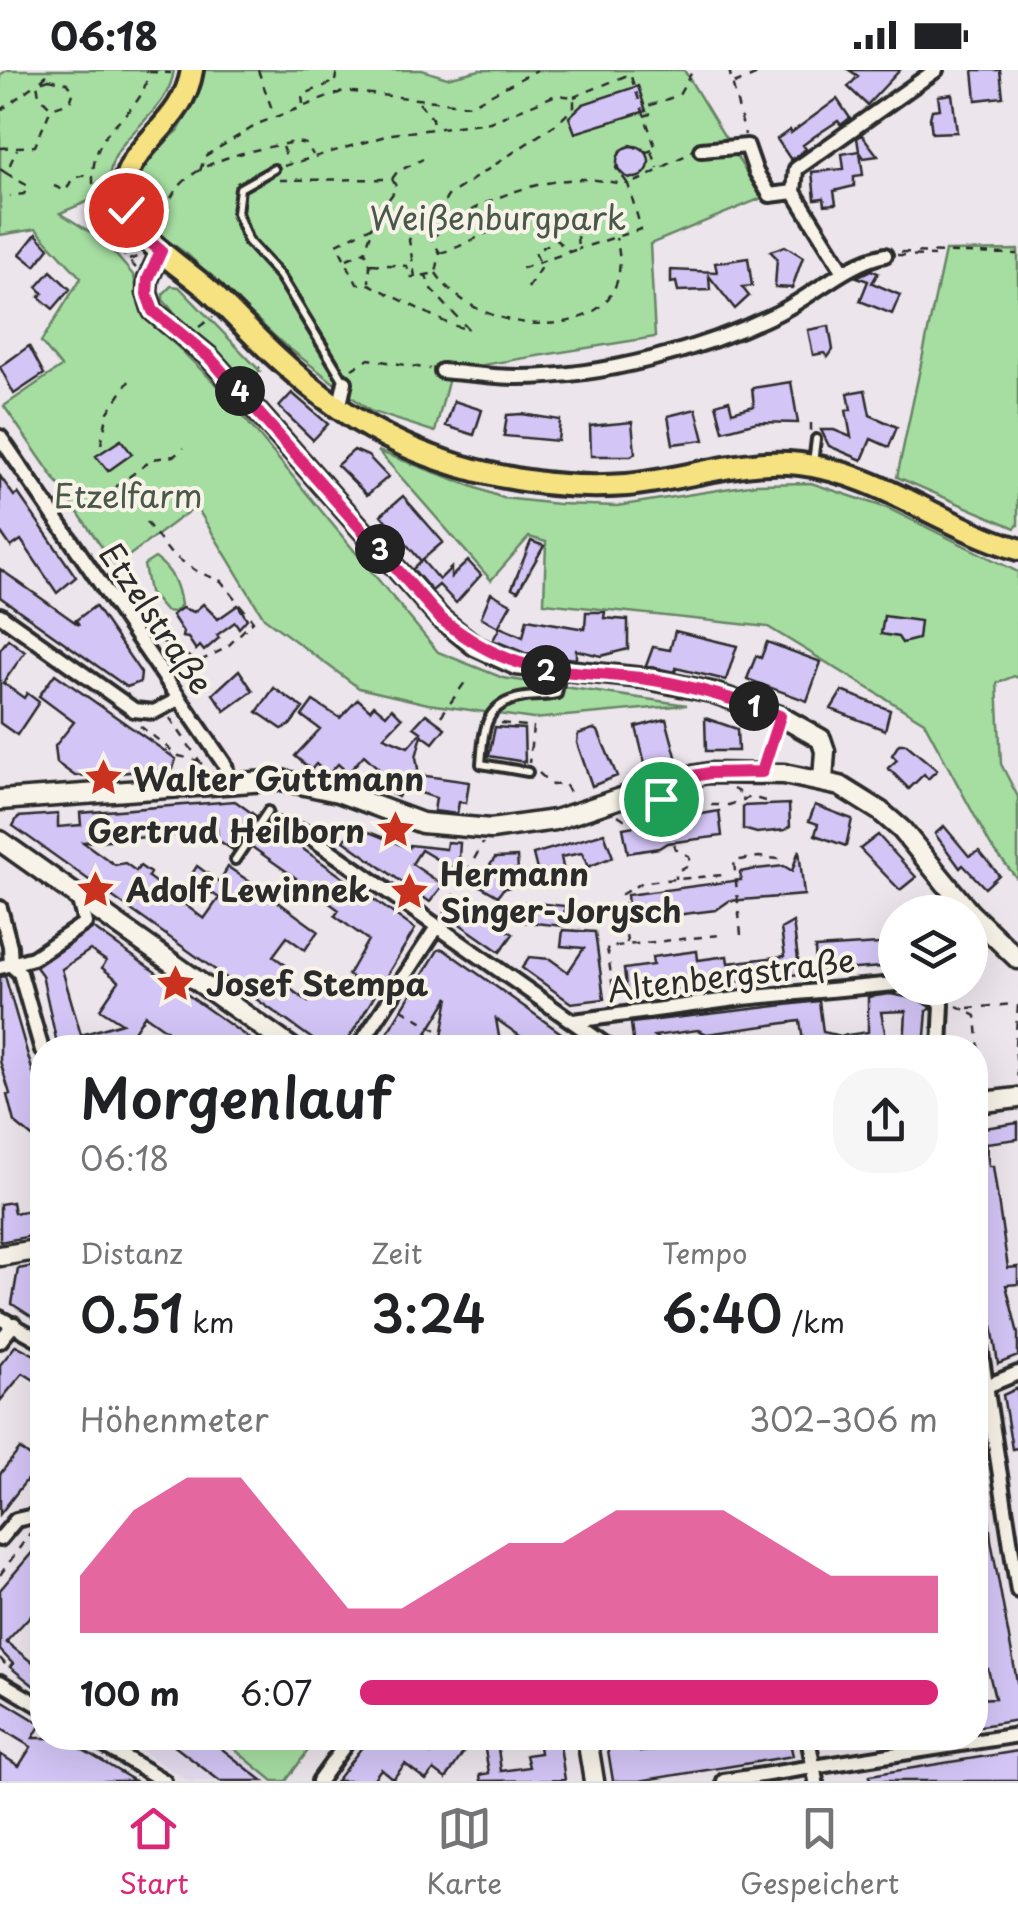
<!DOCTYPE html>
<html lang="de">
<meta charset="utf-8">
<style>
:root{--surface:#fff;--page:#f6f6f6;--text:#202124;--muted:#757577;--line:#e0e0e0;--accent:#db2777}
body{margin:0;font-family:"Playpen Sans",sans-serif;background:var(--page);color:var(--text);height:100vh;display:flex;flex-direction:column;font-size:38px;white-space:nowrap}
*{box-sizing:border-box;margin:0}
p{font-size:32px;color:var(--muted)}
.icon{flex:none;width:55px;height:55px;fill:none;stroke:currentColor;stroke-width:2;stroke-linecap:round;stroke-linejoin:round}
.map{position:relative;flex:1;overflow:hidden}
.panel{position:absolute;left:30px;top:965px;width:958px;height:715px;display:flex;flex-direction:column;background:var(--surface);border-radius:40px;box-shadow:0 10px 40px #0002}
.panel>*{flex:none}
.controls{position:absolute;left:878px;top:825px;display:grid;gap:20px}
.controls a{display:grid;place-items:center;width:110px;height:110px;border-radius:50%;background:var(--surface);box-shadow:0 10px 40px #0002;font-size:50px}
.pin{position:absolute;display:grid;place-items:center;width:85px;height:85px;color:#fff;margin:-42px;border:5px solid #fff;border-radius:50%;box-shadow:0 2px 10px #0007}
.km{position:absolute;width:50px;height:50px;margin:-25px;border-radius:50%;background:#222;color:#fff;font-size:28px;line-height:50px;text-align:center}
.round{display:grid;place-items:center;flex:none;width:105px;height:105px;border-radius:40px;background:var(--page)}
.head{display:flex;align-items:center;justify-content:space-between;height:170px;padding:0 50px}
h1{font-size:55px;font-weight:600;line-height:75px}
.figures{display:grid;grid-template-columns:repeat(3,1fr);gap:15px;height:170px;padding:10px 50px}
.figures div{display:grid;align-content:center}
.figures b{font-size:50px;font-weight:600}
.figures small{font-size:28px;font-weight:400}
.figures p{font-size:28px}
.chart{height:280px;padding:20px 50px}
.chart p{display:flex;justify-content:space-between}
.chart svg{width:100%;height:180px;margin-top:10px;fill:var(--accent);opacity:.7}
ul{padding:0 50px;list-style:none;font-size:32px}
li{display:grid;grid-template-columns:160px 120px 1fr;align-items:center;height:75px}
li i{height:25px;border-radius:12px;background:var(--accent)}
.status{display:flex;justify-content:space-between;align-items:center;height:70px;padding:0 50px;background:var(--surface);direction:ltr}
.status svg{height:28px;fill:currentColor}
.tabs{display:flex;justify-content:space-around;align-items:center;height:140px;border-top:2px solid var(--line);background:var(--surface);font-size:28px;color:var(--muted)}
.tabs a{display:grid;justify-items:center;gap:5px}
.tabs .current{color:var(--accent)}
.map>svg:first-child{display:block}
.built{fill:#e4dbef}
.green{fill:#a6dea2;stroke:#688466;stroke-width:2.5}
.building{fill:#d3c5f6;stroke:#2b2b2b;stroke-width:2.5;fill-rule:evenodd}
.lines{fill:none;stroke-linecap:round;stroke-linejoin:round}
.lane-casing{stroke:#2b2b2b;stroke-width:14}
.street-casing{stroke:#2b2b2b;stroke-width:20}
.secondary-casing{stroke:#2b2b2b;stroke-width:25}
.primary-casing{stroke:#2b2b2b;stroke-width:28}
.path{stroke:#2b2b2b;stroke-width:2.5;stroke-dasharray:8 8;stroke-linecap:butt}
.lane{stroke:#f7f3e8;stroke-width:6}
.street{stroke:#f7f3e8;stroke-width:12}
.secondary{stroke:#f7f3e8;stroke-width:18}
.primary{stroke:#f7e281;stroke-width:20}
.route-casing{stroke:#fff;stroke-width:20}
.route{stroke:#db2777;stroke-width:12}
.labels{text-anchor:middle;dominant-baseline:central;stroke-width:8;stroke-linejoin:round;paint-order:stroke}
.park-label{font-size:32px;fill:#4a5849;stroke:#f7f3e8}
.street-label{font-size:32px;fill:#2b2b2b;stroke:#f7f3e8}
.poi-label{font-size:32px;font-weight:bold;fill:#2b2b2b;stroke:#f7f3e8;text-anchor:start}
</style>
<div class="status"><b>06:18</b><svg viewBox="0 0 49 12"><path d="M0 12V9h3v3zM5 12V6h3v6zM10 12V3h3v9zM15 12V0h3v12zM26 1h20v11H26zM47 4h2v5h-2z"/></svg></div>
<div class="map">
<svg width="1018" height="1711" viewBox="0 0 1018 1711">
<rect width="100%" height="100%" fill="#ece5ec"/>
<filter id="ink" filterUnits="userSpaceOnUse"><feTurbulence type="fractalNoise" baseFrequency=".01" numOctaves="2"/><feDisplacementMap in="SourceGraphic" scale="20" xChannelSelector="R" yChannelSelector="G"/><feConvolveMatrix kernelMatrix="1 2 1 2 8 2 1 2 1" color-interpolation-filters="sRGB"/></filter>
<g filter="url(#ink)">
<!-- built -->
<path class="built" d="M122 1668H218L270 1711H188Z"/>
<!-- green -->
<path class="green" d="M7 0H174C168 42 129 55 113 91 109 100 109 112 108 123L60 143 104 171 134 206 141 241 218 316 438 582 503 608 687 635 533 649 428 634 359 618 264 548 196 436 115 496 4 336 61 297 41 272 81 208 36 159 0 165V5Z
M203 0H422L447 8 480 0H684L762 128 650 174 655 267 451 300 435 362 370 341 281 272 188 185 139 150 133 133 134 108 150 85 178 61 196 30Z
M1018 180V455L1015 458 897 407 945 181Z
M171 216 179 217 260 301 242 316 163 230V224Z
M378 381 503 428 558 434 617 436 756 414 811 413 887 438 1018 502V608L1014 606 997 613 1001 694 1018 727V810L991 776 924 652 768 557 544 533 546 472 529 467 491 510Z
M155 488C172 500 178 514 181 535L174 542 165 541 149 522 144 495Z
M221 1668H317L286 1711H273Z"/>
<!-- building -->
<path class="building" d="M849 0H900L867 35 848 17 858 6Z
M973 0H1000L1003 27 976 30Z
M638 16 646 41 575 63 569 47 583 34Z
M952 24 957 62 932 63 930 48 932 40 940 39 938 26Z
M837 29 850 48 841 55 838 51 815 66 803 75 806 79 791 90 777 69 790 60 791 63Z
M862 65 878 86 864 88 860 82 863 105 854 106V116L834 121 836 134 825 135 824 128 815 129 812 102 844 99 842 84 859 81 857 68Z
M617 92a16 16 0 1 1 32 0a16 16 0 1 1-32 0Z
M36 164 49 178 35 196 20 184Z
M785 176 803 187 792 218 775 217 777 188 770 181Z
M748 188 752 216 742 217 749 226 735 239 709 206 710 220 678 221 676 212 671 213V200L717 202 715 193Z
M871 200 878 203 872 213 900 225 892 244 860 231 868 211 857 207Z
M51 201 70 219 53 239 39 227 43 223 37 217Z
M829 256 833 280 828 287 824 283 813 285 808 260Z
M29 276 44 304 14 324 0 297Z
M791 312 798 353 757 352 723 361 716 334 729 330 732 342 754 336 752 318Z
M865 320 870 345 897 357 889 377 871 369 862 390 829 376 821 360H834L851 367 846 340H851L848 323Z
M292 323 328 354 313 370 279 337Z
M454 331 482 340 474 365 446 356Z
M696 339 704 370 673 374 668 346Z
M522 344 560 350 558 371 504 366 507 345Z
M632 352 635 383 631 386H591L590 356Z
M121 370 132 384 108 401 96 386Z
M354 380 368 386 388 407 367 425 337 395Z
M0 406 14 426 18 423 76 507 57 523 21 470 11 477 0 461Z
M403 426 443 472 422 490 439 510 451 498V507L468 491 481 505 456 533 439 515 432 521 413 499 421 491 381 445Z
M531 471 544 476 518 521 512 518Z
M0 499 79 555 76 550 95 536 141 603 140 612 127 617 0 527Z
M491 523 511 534 498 557 481 547Z
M203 534 218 549 238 535 247 549 239 558 235 552 217 565 219 568 204 581 200 576 196 580 188 568 182 567 183 562 172 545 182 538 194 542Z
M586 542H605L604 548 628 550V579L601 586 576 580V589L525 583 493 570 500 557 523 567 527 549 585 559Z
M884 546 920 551 918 569 902 573 898 567 881 564Z
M675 561 737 576 726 610 676 598 675 602 646 596 653 577 670 580Z
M8 569 25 582 3 613 24 628 27 623 39 632 17 665 0 653V580Z
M767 572 821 592 807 631 747 609 756 586 761 588Z
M239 600 253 621 225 641 213 624Z
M55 604 176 689 173 699 75 706 57 693 55 676 74 652 39 626Z
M274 618 303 638 290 655 282 659 257 642Z
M842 621 890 640 885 660 831 639Z
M358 629 370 640 374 635 386 645 392 638 402 648 384 667 408 677 421 662 414 657 426 644 445 658 433 673 422 665 416 687 419 705 469 712 466 733 459 732 457 744 434 741 436 728 403 717 398 727 372 713 378 698 364 685 348 703 338 694 328 705 316 694 311 700 295 686 320 659 302 646 313 631 340 648Z
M705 648 737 659 738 681H706Z
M666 649 677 690 646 698 636 657Z
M495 657 524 659 525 692 489 686Z
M593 659 598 661 617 706 592 716 577 673 578 664Z
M899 674H906L937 700 928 709 924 704 909 719 888 698 897 690 892 685Z
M235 731 256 746 233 780 218 770 216 744 193 764 134 768 128 763 122 769 83 772 115 795 125 793 136 801 140 796 150 803 148 807 204 849 219 828 190 807 197 796 219 812 228 797 259 818 318 861 305 880 287 867 273 886 290 898 281 912 308 932 321 915 341 929 353 908 348 905 368 870 335 846 339 840 305 815 299 824 290 817 296 808 252 777 268 754 415 859 343 978H325L13 756 18 747 58 744V757L81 755 80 743Z
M789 734 790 756 785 760 757 763 743 759V736Z
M815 735 852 749 846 776 815 765 818 754 809 751Z
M719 741 722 766 667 773 659 778 628 783 623 758Z
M944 756 969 786 979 781 999 805 985 818 963 795 960 798 935 764Z
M351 761 363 769 369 762 409 778 410 775 446 779 447 772 460 773 459 788 453 799 421 780 412 794 443 815 430 832 344 771Z
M604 763 613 787 588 797 582 783 561 787 564 802 539 808 533 784Z
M878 765 916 807 900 820 860 779Z
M799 780 804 825 729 831 716 840 643 849 629 845 627 825 741 810 740 802 756 799 784 796 792 801Z
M517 787 519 814 503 819 498 826 477 814 495 788Z
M467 832 513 864 500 882 454 850Z
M526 832 565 836 563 856 524 852Z
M793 852 800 904 627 925 624 899 653 895 652 887 697 881 698 890 727 886 728 893 785 886 781 859Z
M93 858 229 954 262 978H164L172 964 145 945 123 978H58L42 905 36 897ZM90 880 106 891 102 898 119 911 100 939 122 953 81 965 62 899Z
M563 860 595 862 604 929 571 933 522 898 529 887 550 889 568 902 584 878 561 876Z
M895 873V896L816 902 815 878Z
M443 879 477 903 582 978H537L496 949 501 978H440L449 927 418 978H378L438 880Z
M5 906 42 1034V1075L14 1052 7 1025 10 1024 0 991V907Z
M890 924 917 929 932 938 927 941 924 978H904L906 941 881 942 886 967 873 970 874 978H804L800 951 707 964 698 960 654 966 671 978H626L633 970 631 953 819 931 823 962 841 966 868 962V927Z
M975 1045H982L984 1058 1018 1053V1069L986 1073 989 1096H993L1008 1198 1018 1197V1214L1006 1215 1018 1264V1286L998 1294 975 1146Z
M12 1132 14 1143 42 1138V1164L0 1172V1134Z
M39 1195H42V1242L37 1250 12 1234 18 1199Z
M16 1275 42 1289V1315L23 1303 0 1331V1295Z
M1018 1318V1378L1012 1379 1003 1325Z
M20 1379 39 1394 0 1444V1404Z
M975 1381H982L991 1470 1018 1617V1650L975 1657V1629L995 1628 988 1599 980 1600 975 1569V1557L982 1556 975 1510Z
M42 1471V1533L6 1572 42 1600 38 1619 10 1597 13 1594 0 1580V1520Z
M0 1629 41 1654 33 1668H63L135 1711H0V1684L19 1696 31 1677 0 1658Z
M164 1668H208L263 1711H220Z
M369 1668H409L431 1684 443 1668H473L446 1709 434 1700 426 1710 405 1694 393 1709 381 1699 372 1711H336Z
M483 1668 498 1678 501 1701 529 1697 526 1685 540 1683 538 1668H559L565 1710 481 1711 480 1705 489 1703Z
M606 1668H637L640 1682 731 1668H789L793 1686 639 1711H613Z
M1018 1681V1711H870V1705Z"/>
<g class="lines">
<defs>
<path id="lane" d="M274 99 240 118 237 143 248 171 280 206 344 311
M813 393 816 369
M528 702 481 694C484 660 483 633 525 627 536 625 547 627 557 624L561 603
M235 790 268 741"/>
<path id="street" d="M701 80 747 76 756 102 770 125 794 122
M844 202 794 122 796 99 936 0
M442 301C467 303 493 307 518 307 604 307 701 280 778 243 815 225 844 194 885 185
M339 339 345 312
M0 367 225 695 229 712
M0 545 134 640 154 642 179 629
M302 761 610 978
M0 838 10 876 11 895 20 903 42 980
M0 897 33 888 85 853 78 827
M916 918 934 925 942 934 940 978
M574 951 743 928 895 914
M358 978 437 857
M975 1244 1018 1521
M0 1248 42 1271
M0 1271 14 1254
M975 1321 1018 1303
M0 1469 16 1450 42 1444
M0 1612 42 1637
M92 1668 164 1711
M808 1668 816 1711
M319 1711 350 1668
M724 1711 1018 1665"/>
<path id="secondary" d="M161 181 148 209 147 223 153 241 209 287 440 548 475 576 516 595 643 608 711 622 780 646 821 669 825 681 823 710
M0 730 281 710 338 722 422 753 491 759 555 750 681 708 709 703 784 704 840 716 880 741 902 760 969 842
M0 771 292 978
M970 843 1018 889
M975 1033 1018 1028
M0 1186 42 1179
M587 1668 594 1711"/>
<path id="primary" d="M192 0C183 60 118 77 124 130 129 168 188 199 215 226 254 266 293 306 339 338 419 395 530 422 627 415 684 410 742 387 800 394 878 403 943 457 1018 479"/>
</defs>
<!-- lane casing -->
<use href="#lane" class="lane-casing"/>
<!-- street casing -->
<use href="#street" class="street-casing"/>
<!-- secondary casing -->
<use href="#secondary" class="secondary-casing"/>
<!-- primary casing -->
<use href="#primary" class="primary-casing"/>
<!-- path -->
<path class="path" d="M258 0 274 45
M729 0 745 65
M149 2 171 3
M49 9 67 13 74 21 70 32 51 38 39 26 37 13Z
M41 10 52 0
M335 11 337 0
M734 14 767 0
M574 27 630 4 656 79 647 82 630 75 620 81 616 98 628 114C651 108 667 92 690 84
M419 33 432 48 433 58
M303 34 302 25 334 12
M0 41 34 15
M0 45V53
M644 46 650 44 648 36 679 25 693 0
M282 77 289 92
M0 78 35 76 50 41
M652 82 658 98
M284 96 392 64 490 52 556 25 574 27V37L559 52 448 126 427 161
M0 99 6 103 17 79
M200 101 205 86 260 53 344 21 471 35 537 0
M6 103 28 116 24 124 10 126
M392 109 397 102 423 89
M280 110 392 109 397 118 377 145 365 181
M54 116 66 121 72 109 91 103
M373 156 337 174 357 214H369L449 254 469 260 430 218 426 205
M415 157 427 161 440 183 436 203 415 207 409 170Z
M163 159C166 149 167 137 171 128 193 88 255 80 295 72L307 74 313 85
M432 168C469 134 531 110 582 109 597 109 613 113 628 114L641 159 578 179
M901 182 1018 184
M440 183C475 175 541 122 576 152L578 179 520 199
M897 185 934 186
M347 189 365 181 370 194 369 212
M129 190 142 185
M371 194 407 196 410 207H414
M136 198C103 165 75 107 107 64 124 42 148 30 147 0
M436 203C481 274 646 278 616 168
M528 218 541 197 535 182 556 170 570 182
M199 257 213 247
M352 299 369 289 430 299
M246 307 260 297
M811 361V347
M101 374 108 342 129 311
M136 433 148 424
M90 436 153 389 174 386 184 378
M146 452 171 484 198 502 221 511 253 551 226 578 198 592 158 569
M441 646 468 608
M170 648 205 699
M501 653 533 657 529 693
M140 656 179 686 203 692
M767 687 775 661
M539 703 552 715 565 714 573 727
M367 715 372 702
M733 719 748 727
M661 730 669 738 675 779 689 786 690 794 676 802V809
M618 745 624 749 675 735H729L751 727 765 731
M278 746 292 755
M443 845 483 773
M741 865 734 791 759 787 780 789
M627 873 622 824 643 812 723 805
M615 933 607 877 720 865
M1018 935 1015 975 1018 1009
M957 936 976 946 982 1016
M968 938 1015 934
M402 939 435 959 432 978
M466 978 469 963
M0 1505 31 1462
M0 1588 6 1595 3 1599"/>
<!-- lane -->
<use href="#lane" class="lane"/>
<!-- street -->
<use href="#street" class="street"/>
<!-- secondary -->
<use href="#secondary" class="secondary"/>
<!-- primary -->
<use href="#primary" class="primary"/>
</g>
</g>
<g class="lines" filter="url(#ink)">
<defs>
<path id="route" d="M126 140 138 162 161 181 148 209 147 224 153 241 209 287 440 548C516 608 550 598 640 608 688 614 735 629 780 646L762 702 709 703 654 714 661 729"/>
</defs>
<!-- route casing -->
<use href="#route" class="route-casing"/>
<!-- route -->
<use href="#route" class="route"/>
</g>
<!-- icons -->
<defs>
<symbol id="sight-bare" viewBox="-9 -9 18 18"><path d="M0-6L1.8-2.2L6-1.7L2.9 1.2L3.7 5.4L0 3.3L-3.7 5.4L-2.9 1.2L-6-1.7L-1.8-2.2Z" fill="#c8321e" stroke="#f7f3e8" stroke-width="2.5" paint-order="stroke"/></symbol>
</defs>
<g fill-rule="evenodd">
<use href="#sight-bare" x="76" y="680" width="55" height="55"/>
<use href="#sight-bare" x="368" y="732" width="55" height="55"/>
<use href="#sight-bare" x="68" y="792" width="55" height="55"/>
<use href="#sight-bare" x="382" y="794" width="55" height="55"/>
<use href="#sight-bare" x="148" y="886" width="55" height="55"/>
</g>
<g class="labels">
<!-- park labels -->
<g class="park-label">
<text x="498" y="147">Weißenburgpark</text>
<text x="128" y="425">Etzelfarm</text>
</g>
<!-- street labels -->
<g class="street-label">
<text transform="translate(157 548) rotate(56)">Etzelstraße</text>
<text transform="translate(731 904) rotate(-7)">Altenbergstraße</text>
</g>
<!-- poi labels -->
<g class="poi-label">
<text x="133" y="708">Walter Guttmann</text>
<text x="365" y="760" text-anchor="end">Gertrud Heilborn</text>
<text x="440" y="803">Hermann<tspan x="440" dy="37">Singer-Jorysch</tspan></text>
<text x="126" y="819">Adolf Lewinnek</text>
<text x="206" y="913">Josef Stempa</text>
</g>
</g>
</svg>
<div class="controls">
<a><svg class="icon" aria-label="layers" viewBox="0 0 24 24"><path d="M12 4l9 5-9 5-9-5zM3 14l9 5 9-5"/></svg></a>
</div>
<div class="pin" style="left:661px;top:729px;background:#1e9e55"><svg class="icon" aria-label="arrive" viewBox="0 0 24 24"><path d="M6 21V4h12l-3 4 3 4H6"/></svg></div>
<div class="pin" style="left:126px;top:140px;background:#d93025"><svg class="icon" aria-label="check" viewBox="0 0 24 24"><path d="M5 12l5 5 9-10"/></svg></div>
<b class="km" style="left:754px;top:636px">1</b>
<b class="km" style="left:546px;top:600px">2</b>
<b class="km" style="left:380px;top:479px">3</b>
<b class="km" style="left:240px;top:321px">4</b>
<section class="panel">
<div class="head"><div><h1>Morgenlauf</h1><p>06:18</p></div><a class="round"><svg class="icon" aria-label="share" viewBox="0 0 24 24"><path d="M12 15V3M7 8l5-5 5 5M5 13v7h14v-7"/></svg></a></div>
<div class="figures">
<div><p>Distanz</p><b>0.51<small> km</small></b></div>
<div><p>Zeit</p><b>3:24</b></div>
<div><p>Tempo</p><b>6:40<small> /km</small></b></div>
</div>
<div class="chart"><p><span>Höhenmeter</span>302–306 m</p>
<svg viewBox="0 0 160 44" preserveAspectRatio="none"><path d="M0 44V30L10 14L20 6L30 6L40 22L50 38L60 38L70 30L80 22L90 22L100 14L110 14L120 14L130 22L140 30L150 30L160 30V44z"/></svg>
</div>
<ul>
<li><b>100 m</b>6:07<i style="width:100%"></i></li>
</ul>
</section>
</div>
<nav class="tabs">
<a class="current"><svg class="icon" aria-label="home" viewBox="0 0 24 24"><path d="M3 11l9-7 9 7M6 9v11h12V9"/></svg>Start</a>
<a><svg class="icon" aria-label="map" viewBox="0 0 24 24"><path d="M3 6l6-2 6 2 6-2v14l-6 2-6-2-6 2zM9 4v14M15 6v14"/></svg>Karte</a>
<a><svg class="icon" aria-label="saved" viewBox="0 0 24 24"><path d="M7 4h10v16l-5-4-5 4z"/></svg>Gespeichert</a>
</nav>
